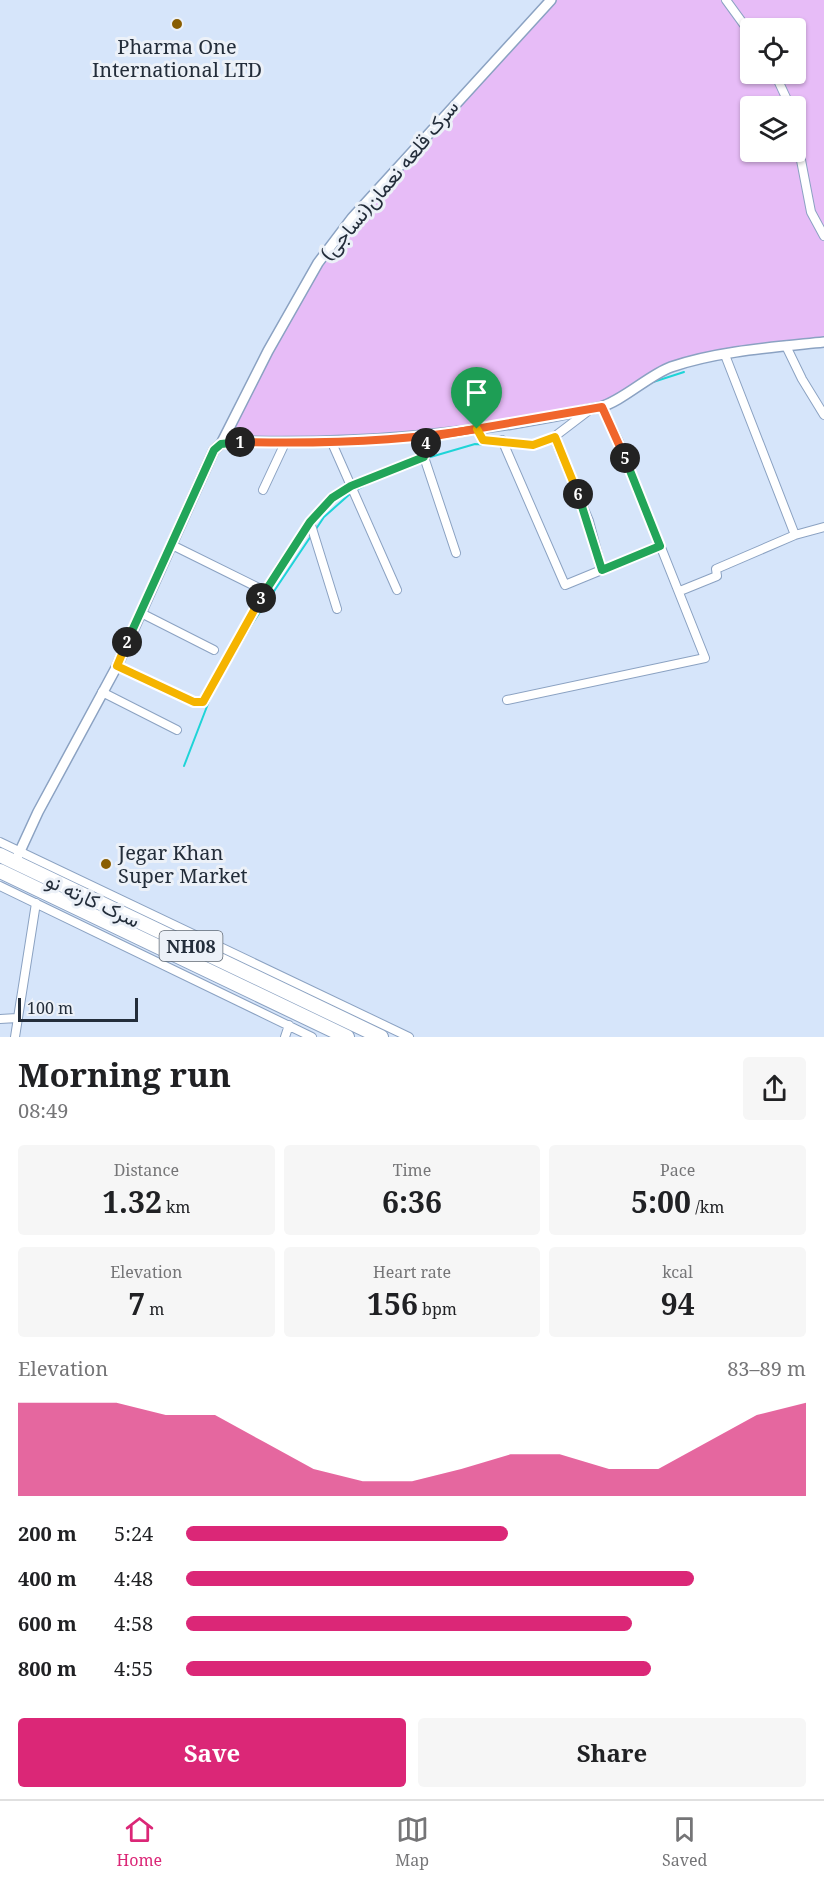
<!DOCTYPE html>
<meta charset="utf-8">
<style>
:root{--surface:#fff;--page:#f6f6f6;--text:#202124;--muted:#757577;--line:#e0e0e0;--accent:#db2777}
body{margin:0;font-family:"Noto Serif",Vazirmatn,serif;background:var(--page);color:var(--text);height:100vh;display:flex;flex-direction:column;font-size:22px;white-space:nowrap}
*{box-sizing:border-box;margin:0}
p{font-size:20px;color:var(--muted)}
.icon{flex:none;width:33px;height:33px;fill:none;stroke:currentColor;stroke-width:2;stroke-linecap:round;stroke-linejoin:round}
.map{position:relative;height:1037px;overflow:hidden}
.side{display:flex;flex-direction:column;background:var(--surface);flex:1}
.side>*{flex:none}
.tools{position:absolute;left:740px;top:18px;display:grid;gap:12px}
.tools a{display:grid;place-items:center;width:66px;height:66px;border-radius:6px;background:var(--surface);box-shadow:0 2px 4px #0004;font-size:30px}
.scale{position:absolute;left:18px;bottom:15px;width:120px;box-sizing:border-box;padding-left:6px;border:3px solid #232d3a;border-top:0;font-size:16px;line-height:21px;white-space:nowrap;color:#232d3a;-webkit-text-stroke:4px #ecf1f8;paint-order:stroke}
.pin{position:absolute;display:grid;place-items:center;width:51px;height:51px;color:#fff;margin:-62px -26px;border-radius:50% 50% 50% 0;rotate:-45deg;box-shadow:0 0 6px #0007}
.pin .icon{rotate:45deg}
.km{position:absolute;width:30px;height:30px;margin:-15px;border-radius:50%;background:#222;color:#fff;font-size:16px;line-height:30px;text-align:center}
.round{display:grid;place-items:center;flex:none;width:63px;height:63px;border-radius:6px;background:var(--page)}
.head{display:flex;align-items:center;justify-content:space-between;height:102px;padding:0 18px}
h1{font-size:33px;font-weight:700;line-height:45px}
.metrics{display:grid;grid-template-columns:repeat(3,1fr);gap:9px;height:102px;padding:6px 18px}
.metrics div{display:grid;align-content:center;border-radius:6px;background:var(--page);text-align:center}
.metrics b{font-size:30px;font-weight:700}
.metrics small{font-size:16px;font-weight:400}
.metrics p{font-size:16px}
.chart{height:168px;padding:12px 18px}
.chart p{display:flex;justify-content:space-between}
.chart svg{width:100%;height:108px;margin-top:6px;fill:var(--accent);opacity:.7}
.button{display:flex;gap:12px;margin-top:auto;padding:12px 18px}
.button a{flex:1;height:69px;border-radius:6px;background:var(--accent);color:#fff;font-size:24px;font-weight:700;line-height:69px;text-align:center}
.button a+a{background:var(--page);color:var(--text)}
ul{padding:0 18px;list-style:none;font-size:20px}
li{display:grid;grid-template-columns:96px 72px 1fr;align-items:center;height:45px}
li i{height:15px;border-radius:8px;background:var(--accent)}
.menu{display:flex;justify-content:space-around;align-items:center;height:84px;border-top:2px solid var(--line);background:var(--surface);font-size:16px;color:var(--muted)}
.menu a{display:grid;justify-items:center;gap:3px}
.menu .current{color:var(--accent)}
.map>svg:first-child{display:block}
.green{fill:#e7bcf7;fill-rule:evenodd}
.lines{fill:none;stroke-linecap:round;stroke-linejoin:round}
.stream{stroke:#1ed4d7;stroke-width:2}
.minor-casing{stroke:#8ba2c2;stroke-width:10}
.tertiary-casing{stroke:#8ba2c2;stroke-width:12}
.trunk-casing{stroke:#8ba2c2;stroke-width:16}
.minor{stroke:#fff;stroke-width:8}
.tertiary{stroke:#fff;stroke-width:9}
.trunk{stroke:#fff;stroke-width:14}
.split-1-casing{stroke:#fff;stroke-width:12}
.split-2-casing{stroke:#fff;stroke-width:12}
.split-3-casing{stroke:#fff;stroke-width:12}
.split-4-casing{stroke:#fff;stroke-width:12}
.split-5-casing{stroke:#fff;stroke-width:12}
.split-6-casing{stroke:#fff;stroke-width:12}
.split-7-casing{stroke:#fff;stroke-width:12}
.split-1{stroke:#f0652b;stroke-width:8}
.split-2{stroke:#22a559;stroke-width:8}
.split-3{stroke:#f5b400;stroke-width:8}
.split-4{stroke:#22a559;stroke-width:8}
.split-5{stroke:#f0652b;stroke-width:8}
.split-6{stroke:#22a559;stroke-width:8}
.split-7{stroke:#f5b400;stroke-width:8}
.poi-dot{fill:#895d00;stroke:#ecf1f8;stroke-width:2}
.labels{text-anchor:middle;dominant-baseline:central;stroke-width:6;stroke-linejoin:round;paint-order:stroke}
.shield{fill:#ecf1f8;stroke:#5f6873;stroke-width:1.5}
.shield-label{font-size:18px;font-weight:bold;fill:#232d3a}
.poi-label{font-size:20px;fill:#232d3a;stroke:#ecf1f8}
.street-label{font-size:20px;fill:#232d3a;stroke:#ecf1f8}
</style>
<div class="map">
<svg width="824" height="1037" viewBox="0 0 824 1037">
<rect width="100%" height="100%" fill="#d6e5fa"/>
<!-- green -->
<path class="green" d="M551 0H824V342L671 367 602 407 477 429 221 444 318 263 352 218ZM750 28H795V74H750ZM750 106H795V152H750Z"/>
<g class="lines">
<!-- stream -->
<path class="stream" d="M650 383 684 372
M427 458 475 444 518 447
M356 490 373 481
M316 529 324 517 351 493
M222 675 250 627 311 536
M184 766 211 696"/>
<defs>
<path id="minor" d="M726 0 750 33
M775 74 790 106
M795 129 811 212 824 236
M786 346 802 379 824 415
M725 355 795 535
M477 429 483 440 533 445 554 437 592 408
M429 437 424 457 456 553
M554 437 589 521 602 570
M502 440 565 585 660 546
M332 443 397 590
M263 490 285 443
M310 522 337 609
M172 545 265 591
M680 591 717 576 716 569 795 535 824 527
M141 613 214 650
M117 666 193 702H203L280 567 310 522 331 498 351 486 424 457
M102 692 177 730
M507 700 705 658 619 442 602 407
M0 842 409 1037
M0 886 312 1037
M0 1019 17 1018
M15 1037 36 903
M285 1037 289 1025"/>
<path id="tertiary" d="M221 444 230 441C358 445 475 435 600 407 621 402 649 375 671 367 717 351 776 347 824 342
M15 862 38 812 117 666 214 450 221 444 268 351 318 263 352 218 551 0"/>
<path id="trunk" d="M0 855 381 1037
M0 871 347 1037"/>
</defs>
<!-- minor casing -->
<use href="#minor" class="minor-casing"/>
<!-- tertiary casing -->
<use href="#tertiary" class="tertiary-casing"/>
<!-- trunk casing -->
<use href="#trunk" class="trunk-casing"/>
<!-- minor -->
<use href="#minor" class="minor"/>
<!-- tertiary -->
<use href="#tertiary" class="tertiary"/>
<!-- trunk -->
<use href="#trunk" class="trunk"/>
</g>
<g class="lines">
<defs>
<path id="split-1" d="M240 442C320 444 398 442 477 429"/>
<path id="split-2" d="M127 642 214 450 221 444 240 442"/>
<path id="split-3" d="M127 642 117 666 194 702H203L261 598"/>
<path id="split-4" d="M261 598 310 522 332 498 351 486 424 457 426 443"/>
<path id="split-5" d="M426 443 429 437 602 407 625 458"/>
<path id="split-6" d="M578 494 602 570 660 546 625 458"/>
<path id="split-7" d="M477 429 483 440 533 445 555 437 578 494"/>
</defs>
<!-- split-1 casing -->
<use href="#split-1" class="split-1-casing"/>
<!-- split-2 casing -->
<use href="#split-2" class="split-2-casing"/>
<!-- split-3 casing -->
<use href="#split-3" class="split-3-casing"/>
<!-- split-4 casing -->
<use href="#split-4" class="split-4-casing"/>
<!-- split-5 casing -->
<use href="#split-5" class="split-5-casing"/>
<!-- split-6 casing -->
<use href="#split-6" class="split-6-casing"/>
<!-- split-7 casing -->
<use href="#split-7" class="split-7-casing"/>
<!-- split-1 -->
<use href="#split-1" class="split-1"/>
<!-- split-2 -->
<use href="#split-2" class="split-2"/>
<!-- split-3 -->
<use href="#split-3" class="split-3"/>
<!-- split-4 -->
<use href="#split-4" class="split-4"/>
<!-- split-5 -->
<use href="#split-5" class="split-5"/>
<!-- split-6 -->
<use href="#split-6" class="split-6"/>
<!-- split-7 -->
<use href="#split-7" class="split-7"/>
</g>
<!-- markers -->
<g class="poi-dot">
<circle cx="177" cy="24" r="6"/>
<circle cx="106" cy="864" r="6"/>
</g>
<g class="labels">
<!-- shield labels -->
<rect class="shield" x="159.5" y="931" width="63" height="30" rx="4.5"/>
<g class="shield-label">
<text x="191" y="946">NH08</text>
</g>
<!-- poi labels -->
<g class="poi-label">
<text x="177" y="46">Pharma One<tspan x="177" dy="23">International LTD</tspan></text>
<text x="118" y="852" text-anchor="start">Jegar Khan<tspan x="118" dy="23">Super Market</tspan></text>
</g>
<!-- street labels -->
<g class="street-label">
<text transform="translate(389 180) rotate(-50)">سرک قلعه نعمان(نساجی)</text>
<text transform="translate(93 900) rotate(25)">سرک کارته نو</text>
</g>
</g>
</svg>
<div class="tools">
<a><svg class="icon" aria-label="locate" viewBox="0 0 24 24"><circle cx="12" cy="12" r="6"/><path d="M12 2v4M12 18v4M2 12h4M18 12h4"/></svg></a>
<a><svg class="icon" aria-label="layers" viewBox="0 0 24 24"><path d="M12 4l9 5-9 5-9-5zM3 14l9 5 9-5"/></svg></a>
</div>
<div class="scale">100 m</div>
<div class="pin" style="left:477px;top:429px;background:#1e9e55"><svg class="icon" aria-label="arrive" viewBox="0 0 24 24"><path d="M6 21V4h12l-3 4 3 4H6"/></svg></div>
<b class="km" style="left:240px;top:442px">1</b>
<b class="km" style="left:127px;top:642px">2</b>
<b class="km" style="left:261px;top:598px">3</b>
<b class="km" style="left:426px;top:443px">4</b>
<b class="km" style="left:625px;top:458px">5</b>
<b class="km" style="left:578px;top:494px">6</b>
</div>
<section class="side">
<div class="head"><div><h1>Morning run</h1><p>08:49</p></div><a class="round"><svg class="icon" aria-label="share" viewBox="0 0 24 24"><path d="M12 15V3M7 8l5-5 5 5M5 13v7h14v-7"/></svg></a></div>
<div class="metrics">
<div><p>Distance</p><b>1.32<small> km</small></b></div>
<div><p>Time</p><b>6:36</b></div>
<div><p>Pace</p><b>5:00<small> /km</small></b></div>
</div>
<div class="metrics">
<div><p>Elevation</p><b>7<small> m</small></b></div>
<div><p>Heart rate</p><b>156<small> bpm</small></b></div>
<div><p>kcal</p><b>94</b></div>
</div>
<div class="chart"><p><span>Elevation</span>83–89 m</p>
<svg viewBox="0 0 160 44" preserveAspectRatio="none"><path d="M0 44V6L10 6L20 6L30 11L40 11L50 22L60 33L70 38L80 38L90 33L100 27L110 27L120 33L130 33L140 22L150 11L160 6V44z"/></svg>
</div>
<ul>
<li><b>200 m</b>5:24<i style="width:52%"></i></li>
<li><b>400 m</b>4:48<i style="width:82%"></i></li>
<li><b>600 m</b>4:58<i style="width:72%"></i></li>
<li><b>800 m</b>4:55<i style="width:75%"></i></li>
</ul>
<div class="button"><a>Save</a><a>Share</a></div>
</section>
<nav class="menu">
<a class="current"><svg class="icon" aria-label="home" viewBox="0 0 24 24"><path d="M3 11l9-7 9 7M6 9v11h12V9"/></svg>Home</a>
<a><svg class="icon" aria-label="map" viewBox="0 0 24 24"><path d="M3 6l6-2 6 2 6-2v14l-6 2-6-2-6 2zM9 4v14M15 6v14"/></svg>Map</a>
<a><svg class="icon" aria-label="saved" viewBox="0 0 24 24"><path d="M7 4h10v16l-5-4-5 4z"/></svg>Saved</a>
</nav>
